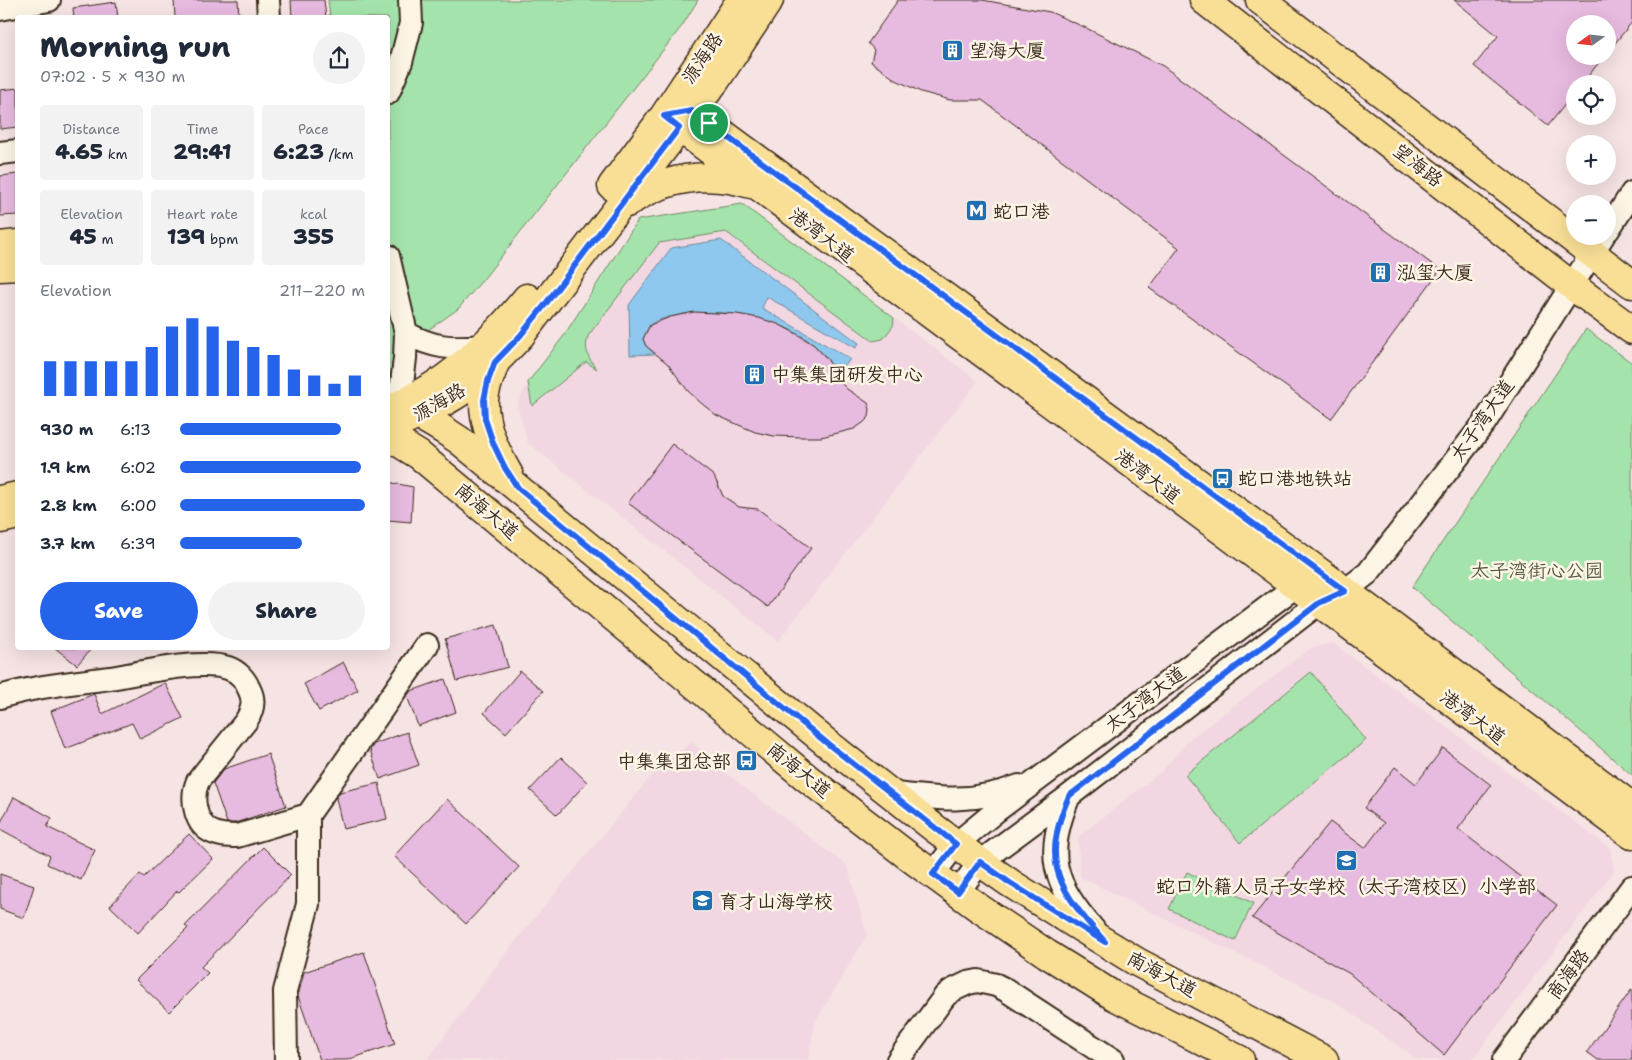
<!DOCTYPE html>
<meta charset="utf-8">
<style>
:root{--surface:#fff;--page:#f2f2f3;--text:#1f2937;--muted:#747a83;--accent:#2563eb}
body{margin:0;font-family:"Shantell Sans","LXGW WenKai TC",sans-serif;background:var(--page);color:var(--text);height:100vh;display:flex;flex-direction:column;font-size:19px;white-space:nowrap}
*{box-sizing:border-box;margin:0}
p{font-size:16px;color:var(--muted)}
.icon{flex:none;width:28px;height:28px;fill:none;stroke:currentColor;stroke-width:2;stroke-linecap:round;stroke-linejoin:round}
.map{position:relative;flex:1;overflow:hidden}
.details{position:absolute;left:15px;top:15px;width:375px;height:635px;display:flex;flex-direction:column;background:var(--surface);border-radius:5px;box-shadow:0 5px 20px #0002}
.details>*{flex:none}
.needle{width:32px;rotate:255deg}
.buttons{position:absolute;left:1566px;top:15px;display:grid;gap:10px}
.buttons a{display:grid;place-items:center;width:50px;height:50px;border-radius:50%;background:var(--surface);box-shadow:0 5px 20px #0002;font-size:25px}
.pin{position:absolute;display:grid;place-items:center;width:42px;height:42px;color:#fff;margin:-21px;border:2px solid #fff;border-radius:50%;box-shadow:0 1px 5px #0007}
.round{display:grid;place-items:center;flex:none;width:52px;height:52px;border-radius:26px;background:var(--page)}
.headline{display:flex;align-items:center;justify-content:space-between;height:85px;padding:0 25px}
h1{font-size:28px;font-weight:800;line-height:38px}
.figures{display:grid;grid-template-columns:repeat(3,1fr);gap:8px;height:85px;padding:5px 25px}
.figures div{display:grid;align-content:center;border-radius:5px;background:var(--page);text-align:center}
.figures b{font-size:21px;font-weight:800}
.figures small{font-size:14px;font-weight:400}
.figures p{font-size:14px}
.chart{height:140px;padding:10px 25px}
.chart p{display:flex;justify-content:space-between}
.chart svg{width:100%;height:90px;margin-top:5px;stroke:var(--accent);stroke-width:6}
.button{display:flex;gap:10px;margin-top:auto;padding:10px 25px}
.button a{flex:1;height:58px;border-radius:30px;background:var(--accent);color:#fff;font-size:20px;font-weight:800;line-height:58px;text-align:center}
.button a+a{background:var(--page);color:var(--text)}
ul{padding:0 25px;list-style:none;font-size:16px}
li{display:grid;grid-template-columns:80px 60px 1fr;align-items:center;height:38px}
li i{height:12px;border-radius:6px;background:var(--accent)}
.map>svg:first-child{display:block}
.built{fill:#f2d7e2}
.green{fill:#a4e4ac;stroke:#708765}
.water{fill:#8fc8ee;stroke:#6d899b}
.building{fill:#e7badf;stroke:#3b2a1e}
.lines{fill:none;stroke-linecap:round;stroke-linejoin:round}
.minor-casing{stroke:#3b2a1e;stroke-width:26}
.major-casing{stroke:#3b2a1e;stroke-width:31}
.minor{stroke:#fcf5e5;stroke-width:22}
.major{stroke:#f9df96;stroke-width:28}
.route-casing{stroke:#fff;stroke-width:10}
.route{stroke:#2563eb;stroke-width:6}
.labels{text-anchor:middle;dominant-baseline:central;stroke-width:5;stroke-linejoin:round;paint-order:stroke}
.poi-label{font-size:19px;fill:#3b2a1e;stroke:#fcf5e5;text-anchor:start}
.street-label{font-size:19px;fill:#3b2a1e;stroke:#fcf5e5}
.park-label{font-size:19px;fill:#555842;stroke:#fcf5e5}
</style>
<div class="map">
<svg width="1632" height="1060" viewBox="0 0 1632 1060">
<rect width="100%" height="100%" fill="#f6e3e3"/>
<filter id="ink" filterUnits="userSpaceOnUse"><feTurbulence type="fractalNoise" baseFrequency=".02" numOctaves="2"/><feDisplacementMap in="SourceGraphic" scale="10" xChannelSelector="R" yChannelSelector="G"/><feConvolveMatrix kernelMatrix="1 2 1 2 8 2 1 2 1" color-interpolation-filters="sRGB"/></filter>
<g filter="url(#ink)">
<!-- built -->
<path class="built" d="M742 204 978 381 778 641 528 443 517 405 528 382 563 337 638 220Z
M1333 643 1610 848 1614 871 1472 1060H1418L1337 1003 1080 877 1078 837 1161 772 1191 738 1311 648Z
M692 742 714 764 847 866 867 935 815 1022 808 1060H427L502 958 653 774Z"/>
<!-- green -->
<path class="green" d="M328 0H698L682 26 485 277 458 309 428 330 411 327 388 380V18L330 17Z
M742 204 894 318 893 326 883 339 873 341 726 232 659 243 588 336C584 350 588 358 597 369L586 362 532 406 528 382 563 337 638 220Z
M1586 329 1632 363V775L1412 587Z
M1311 672 1366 740 1240 843 1185 775Z
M1187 872 1253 903 1235 941 1169 909Z"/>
<!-- water -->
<path class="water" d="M721 240 859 343 856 348 767 297 762 308 850 359 846 365H831C806 320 726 306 679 315 670 317 657 319 650 325 647 329 645 335 643 339L646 346 655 354 630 355 629 305 671 248Z"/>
<!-- building -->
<path class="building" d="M174 0H238L239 18H175Z
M291 0H324L326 18H292Z
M898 0H982L1050 12 1084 27 1163 66 1440 270 1331 419 1149 288 1179 248 982 100H950L921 92 896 80 871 62 874 50 868 43Z
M1454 0H1632V22L1608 52V24H1575V56H1604L1582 84H1575V92L1548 126 1474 66 1498 36Z
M116 2 118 18H74L73 8Z
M18 88V127L0 129V90Z
M18 174V215L0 216V176Z
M694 312 737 314 759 318 778 324 797 334 814 345 828 360 840 382 847 389 868 403 870 409 869 417 863 423 854 429 842 432 821 437H802L774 436 755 432 716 415 701 403 688 391 668 364 646 346 643 339 650 325 670 317Z
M672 444 714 476 723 496 739 507 758 509 811 548 768 607 628 503Z
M388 482 413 487 411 522 388 520Z
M496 625 508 667 457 681 445 639Z
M55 648H92L77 665Z
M343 662 358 690 319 711 304 684Z
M520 671 543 691 506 733 484 713Z
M445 679 456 712 418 726 407 696 411 691Z
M165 683 183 718 140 739 132 723 65 749 51 711 94 694 102 714Z
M407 732 419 765 380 779 370 750 374 744Z
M1443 748 1491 785 1458 829 1557 905 1444 1055 1350 974 1252 918 1330 822 1365 848 1384 823 1364 808 1395 767 1416 784Z
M268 754 286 806 235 823H227L213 783 224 769Z
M561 757 587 782 557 815 530 790Z
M379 783 387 819 343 829 336 798 340 792Z
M14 797 52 818 47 827 95 850 81 880 47 864 50 856 0 829V824Z
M447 799 519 867 466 924 394 856Z
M189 834 213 859 179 892 177 891 138 933 110 906 140 874 144 877Z
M263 847 291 875 201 967 208 973 169 1012 136 980 188 928 185 926Z
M0 874 34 886 24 918 0 909Z
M364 952 395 1044 347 1060H320L298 996 304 972Z
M1632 989V1060H1598L1587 1052Z"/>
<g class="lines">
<defs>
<path id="minor" d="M268 0 269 18
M0 9 49 0
M388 93 401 62 411 23 410 0
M0 153 18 151
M1608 230 1632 193
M388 256 406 333 405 358 402 384 393 408
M406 333C433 348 451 349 482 346
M0 697C35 686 73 683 110 678 141 673 199 659 228 668 237 671 245 679 249 689 255 700 253 710 246 721L198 781C191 796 194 822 210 831 219 836 228 836 237 836L308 815
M889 793C937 799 973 804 1019 786
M1069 796C1044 855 1053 883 1094 930
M933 874 956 844 996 811 1296 586 1312 587
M958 892 980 862 1069 796 1319 603 1345 591 1368 573 1485 422 1603 236
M286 1060 285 991 308 904V815L427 645
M898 1060 945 996 951 991 968 983 978 981 996 985 1006 990 1113 1060
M1504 1060 1632 887"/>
<path id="major" d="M741 0 664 116 1632 835
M1204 0 1571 285 1632 330
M1260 0 1632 284
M692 111 1345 591 1632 807
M612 186 664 116 681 113
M627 203C665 177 707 171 751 184
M0 246 18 244
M0 267 18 266
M495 363C491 375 485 387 484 400 483 426 496 453 509 475
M388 409C414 408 439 427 459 440L828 744 933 827 980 862 1010 883 1075 924 1137 962 1324 1060
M390 414 393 408C410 399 428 390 444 379 475 357 503 327 527 298
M405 421C426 411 447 402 466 388 486 373 503 354 520 336L716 80 769 0
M388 439 398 442 419 455 807 778 912 859 979 908 1047 954 1114 996 1240 1060
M0 500 18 496
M0 519 18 515"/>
</defs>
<!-- minor casing -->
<use href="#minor" class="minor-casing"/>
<!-- major casing -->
<use href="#major" class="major-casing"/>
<!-- minor -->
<use href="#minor" class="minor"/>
<!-- major -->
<use href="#major" class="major"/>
</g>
</g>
<g class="lines" filter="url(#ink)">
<defs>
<path id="route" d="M692 111 1345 591 1319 603 1069 796C1039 865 1060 890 1105 942L1010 883 980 862 958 892 933 874 956 844 828 744 518 488 505 468 493 443 485 419 484 400 488 381 495 362 520 336 544 306 679 128 664 116Z"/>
</defs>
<!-- route casing -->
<use href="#route" class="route-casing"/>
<!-- route -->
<use href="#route" class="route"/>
</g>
<!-- icons -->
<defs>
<symbol id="building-square" viewBox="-11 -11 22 22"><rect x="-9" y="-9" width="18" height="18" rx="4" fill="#1f6fb2" stroke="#fcf5e5"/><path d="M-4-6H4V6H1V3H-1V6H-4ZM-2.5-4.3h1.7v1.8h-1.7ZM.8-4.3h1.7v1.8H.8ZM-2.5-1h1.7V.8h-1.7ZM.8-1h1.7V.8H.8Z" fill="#fff"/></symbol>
<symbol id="metro-square" viewBox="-11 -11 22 22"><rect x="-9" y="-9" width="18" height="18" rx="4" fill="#1f6fb2" stroke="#fcf5e5"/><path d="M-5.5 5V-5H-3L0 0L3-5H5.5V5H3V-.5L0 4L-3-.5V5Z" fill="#fff"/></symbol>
<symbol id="bus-square" viewBox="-11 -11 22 22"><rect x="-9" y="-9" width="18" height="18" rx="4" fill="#1f6fb2" stroke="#fcf5e5"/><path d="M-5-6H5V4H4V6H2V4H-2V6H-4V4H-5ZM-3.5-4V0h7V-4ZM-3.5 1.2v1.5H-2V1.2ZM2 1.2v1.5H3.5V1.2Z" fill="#fff"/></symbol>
<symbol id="school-square" viewBox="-11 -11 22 22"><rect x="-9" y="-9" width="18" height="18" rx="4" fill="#1f6fb2" stroke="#fcf5e5"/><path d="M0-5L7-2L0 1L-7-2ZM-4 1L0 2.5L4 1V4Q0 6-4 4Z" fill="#fff"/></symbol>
</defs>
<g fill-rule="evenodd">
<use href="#building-square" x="940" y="38" width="25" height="25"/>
<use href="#metro-square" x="964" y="198" width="25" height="25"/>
<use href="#building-square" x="1368" y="260" width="25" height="25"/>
<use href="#building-square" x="742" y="362" width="25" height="25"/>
<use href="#bus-square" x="1210" y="466" width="25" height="25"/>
<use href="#bus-square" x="734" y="748" width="25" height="25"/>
<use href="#school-square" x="1334" y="848" width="25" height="25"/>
<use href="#school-square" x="690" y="888" width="25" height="25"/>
</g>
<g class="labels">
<!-- poi labels -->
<g class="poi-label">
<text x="969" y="50">望海大厦</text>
<text x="993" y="211">蛇口港</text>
<text x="1397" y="272">泓玺大厦</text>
<text x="771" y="374">中集集团研发中心</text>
<text x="1238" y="478">蛇口港地铁站</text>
<text x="731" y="761" text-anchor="end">中集集团总部</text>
<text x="1346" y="886" text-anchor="middle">蛇口外籍人员子女学校（太子湾校区）小学部</text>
<text x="719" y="901">育才山海学校</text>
</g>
<!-- street labels -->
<g class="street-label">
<text transform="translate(702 58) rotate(-56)">源海路</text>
<text transform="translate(1418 165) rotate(38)">望海路</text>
<text transform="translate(822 235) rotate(37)">港湾大道</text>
<text transform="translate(439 402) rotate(-30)">源海路</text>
<text transform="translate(1482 420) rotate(-55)">太子湾大道</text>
<text transform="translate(1148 476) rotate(37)">港湾大道</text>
<text transform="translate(487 511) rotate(40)">南海大道</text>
<text transform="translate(1145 699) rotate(-37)">太子湾大道</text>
<text transform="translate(1473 717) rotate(37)">港湾大道</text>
<text transform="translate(799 770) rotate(39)">南海大道</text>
<text transform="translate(1162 974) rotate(28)">南海大道</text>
<text transform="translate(1568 974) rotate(-54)">商海路</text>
</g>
<!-- park labels -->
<g class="park-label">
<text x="1537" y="570">太子湾街心公园</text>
</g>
</g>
</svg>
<div class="buttons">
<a><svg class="needle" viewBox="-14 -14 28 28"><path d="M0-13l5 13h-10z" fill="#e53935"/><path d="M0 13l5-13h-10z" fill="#747a83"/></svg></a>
<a><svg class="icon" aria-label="locate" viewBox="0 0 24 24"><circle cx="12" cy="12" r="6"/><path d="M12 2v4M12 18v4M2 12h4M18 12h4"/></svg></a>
<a>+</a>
<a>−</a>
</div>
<div class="pin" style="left:709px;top:123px;background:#1e9e55"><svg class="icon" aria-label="arrive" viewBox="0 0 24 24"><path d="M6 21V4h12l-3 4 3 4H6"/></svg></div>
<section class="details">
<div class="headline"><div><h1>Morning run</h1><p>07:02 · 5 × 930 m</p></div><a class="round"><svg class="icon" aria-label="share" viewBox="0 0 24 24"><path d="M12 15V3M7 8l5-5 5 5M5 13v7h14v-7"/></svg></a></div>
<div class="figures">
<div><p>Distance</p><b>4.65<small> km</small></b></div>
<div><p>Time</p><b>29:41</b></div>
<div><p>Pace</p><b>6:23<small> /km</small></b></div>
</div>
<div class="figures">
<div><p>Elevation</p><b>45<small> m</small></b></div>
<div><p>Heart rate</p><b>139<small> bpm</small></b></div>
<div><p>kcal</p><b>355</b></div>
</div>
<div class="chart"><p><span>Elevation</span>211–220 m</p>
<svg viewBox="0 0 160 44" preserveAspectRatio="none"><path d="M5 44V27M15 44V27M25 44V27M35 44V27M45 44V27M55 44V20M65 44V10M75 44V6M85 44V10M95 44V17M105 44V20M115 44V24M125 44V31M135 44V34M145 44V38M155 44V34"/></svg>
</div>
<ul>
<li><b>930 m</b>6:13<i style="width:87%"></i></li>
<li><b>1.9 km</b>6:02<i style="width:98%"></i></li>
<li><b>2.8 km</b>6:00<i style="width:100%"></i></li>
<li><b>3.7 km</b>6:39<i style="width:66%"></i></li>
</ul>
<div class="button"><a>Save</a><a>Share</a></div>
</section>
</div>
